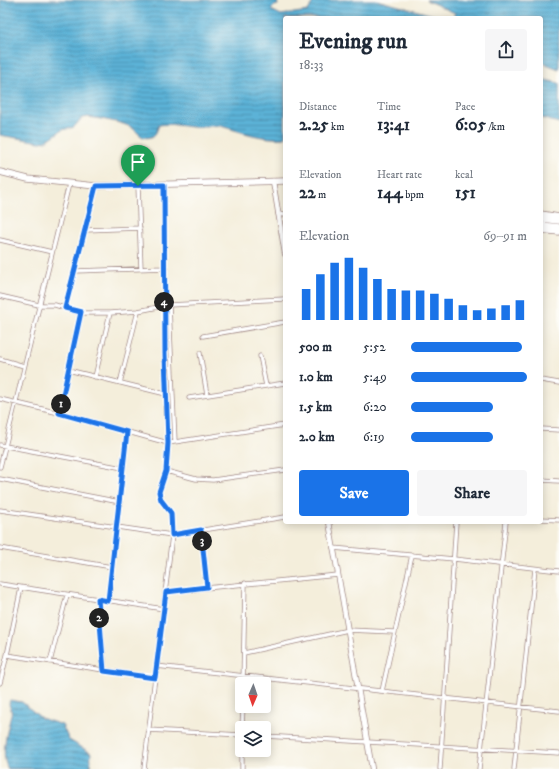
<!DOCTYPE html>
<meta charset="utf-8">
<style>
:root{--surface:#fff;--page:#f6f6f7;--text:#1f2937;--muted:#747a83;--accent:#1a73e8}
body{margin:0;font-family:"IM FELL DW Pica",serif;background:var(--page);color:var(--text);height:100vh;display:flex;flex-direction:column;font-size:15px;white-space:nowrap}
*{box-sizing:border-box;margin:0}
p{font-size:13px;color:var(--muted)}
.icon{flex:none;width:22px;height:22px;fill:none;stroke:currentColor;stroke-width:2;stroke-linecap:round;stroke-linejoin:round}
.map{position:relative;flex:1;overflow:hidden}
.drawer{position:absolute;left:283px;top:16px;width:260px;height:508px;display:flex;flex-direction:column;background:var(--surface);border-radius:4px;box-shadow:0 2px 10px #0003}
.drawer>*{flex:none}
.needle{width:26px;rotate:182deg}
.buttons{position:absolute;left:235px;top:677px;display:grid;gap:8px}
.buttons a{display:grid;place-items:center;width:36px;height:36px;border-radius:4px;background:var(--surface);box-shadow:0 2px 10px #0003;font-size:20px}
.pin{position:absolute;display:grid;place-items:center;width:34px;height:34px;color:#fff;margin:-41px -17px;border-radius:50% 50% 50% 0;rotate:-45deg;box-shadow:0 0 4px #0007}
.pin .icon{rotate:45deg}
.km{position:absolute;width:20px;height:20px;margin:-10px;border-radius:50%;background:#222;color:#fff;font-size:11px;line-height:20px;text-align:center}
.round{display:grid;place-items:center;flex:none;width:42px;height:42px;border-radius:4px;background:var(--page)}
.summary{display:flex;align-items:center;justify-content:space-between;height:68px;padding:0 16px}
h1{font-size:22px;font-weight:700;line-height:30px}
.figures{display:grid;grid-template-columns:repeat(3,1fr);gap:6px;height:68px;padding:4px 16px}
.figures div{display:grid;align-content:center}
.figures b{font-size:17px;font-weight:700}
.figures small{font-size:11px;font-weight:400}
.figures p{font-size:11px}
.chart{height:112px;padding:8px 16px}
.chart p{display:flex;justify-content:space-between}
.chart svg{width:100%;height:72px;margin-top:4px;stroke:var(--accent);stroke-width:6}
.button{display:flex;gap:8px;margin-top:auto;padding:8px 16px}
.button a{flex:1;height:46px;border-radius:4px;background:var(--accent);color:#fff;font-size:16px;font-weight:700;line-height:46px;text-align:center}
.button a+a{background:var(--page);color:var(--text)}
ul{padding:0 16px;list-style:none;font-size:13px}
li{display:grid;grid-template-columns:64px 48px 1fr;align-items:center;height:30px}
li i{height:10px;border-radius:5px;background:var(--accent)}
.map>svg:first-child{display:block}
.water{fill:url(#water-rules);stroke:#526881}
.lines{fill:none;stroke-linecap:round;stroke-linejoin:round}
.minor-casing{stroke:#9f8683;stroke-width:5}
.tertiary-casing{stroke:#9f8683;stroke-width:6}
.primary-casing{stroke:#9f8683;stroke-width:7}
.minor{stroke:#fff;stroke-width:3.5}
.tertiary{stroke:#fff;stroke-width:4.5}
.primary{stroke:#fff;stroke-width:5.5}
.route-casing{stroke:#fff;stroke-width:8}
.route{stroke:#1a73e8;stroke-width:5}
</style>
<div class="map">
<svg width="559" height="769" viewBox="0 0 559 769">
<defs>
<pattern id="water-rules" width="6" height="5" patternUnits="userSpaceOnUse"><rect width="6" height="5" fill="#5bb2d7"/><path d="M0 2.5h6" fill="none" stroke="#4d90af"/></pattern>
</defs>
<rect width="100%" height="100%" fill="#fdfcf7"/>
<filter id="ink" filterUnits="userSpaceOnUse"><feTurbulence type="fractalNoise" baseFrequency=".025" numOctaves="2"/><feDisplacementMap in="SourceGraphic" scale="8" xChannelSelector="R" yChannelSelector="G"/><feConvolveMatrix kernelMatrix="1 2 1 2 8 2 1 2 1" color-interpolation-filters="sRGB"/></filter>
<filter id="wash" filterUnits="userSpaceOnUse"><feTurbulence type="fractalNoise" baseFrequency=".012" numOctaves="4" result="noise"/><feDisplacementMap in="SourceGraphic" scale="16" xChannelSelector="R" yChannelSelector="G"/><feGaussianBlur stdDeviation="0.9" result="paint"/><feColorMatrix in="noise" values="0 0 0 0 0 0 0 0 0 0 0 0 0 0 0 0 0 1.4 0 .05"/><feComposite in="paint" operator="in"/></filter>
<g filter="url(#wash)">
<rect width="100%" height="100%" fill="#f4eedb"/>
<!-- water -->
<path class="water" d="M0 0H277L278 5 274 6 271 10 281 15 308 11 314 0H376L445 18H285V138C263 140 242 132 221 126 212 124 203 128 193 127 182 126 170 123 159 125 157 129 157 133 153 136 141 142 138 130 129 126 116 121 101 119 88 117L82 118 74 127 62 130 46 141 40 142 0 135Z
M426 0H559V69L541 62V18H453L455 13Z
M541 79 559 83V123L541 118Z
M10 700 22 702 41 718 62 725 69 740 91 753 90 769H8C0 754 7 733 11 715 13 709 7 706 10 700Z"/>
</g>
<g filter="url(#ink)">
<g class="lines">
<defs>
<path id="minor" d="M138 186 141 269
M278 214 285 215
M86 230 140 228
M0 240 52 252
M75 271 165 268
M0 296 39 305H55L81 313H110L138 311 169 305 285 299
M169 305 175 442
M65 308 96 186
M203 336 285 322
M200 353 207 395
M260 356 266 386
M0 359 24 366
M68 370 166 394
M95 377 110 313
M541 380 559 383
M120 383 138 311
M189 398 285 383
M0 399 59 413 168 443 285 425
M59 413 81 313
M541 429 559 430
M0 445 123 468
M0 467 69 184
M166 471 196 479 213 480 285 470
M0 479 120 502
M541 480 559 481
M0 510 172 535 285 517
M541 519 559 520
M201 530 207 587
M0 548 112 567
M333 548 454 559 559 571
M0 584 164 609
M21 588 7 655 155 678
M166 592 338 575
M98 599 105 671
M108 601 127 432
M244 653 348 630 394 632
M50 662 67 595
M156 666 559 711
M0 683 7 655
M243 684 245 583
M382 691 412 555
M242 728 243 706
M148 730 242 735
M264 736 559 753
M144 769 172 535 171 513 161 500 159 492 166 471 168 443 165 354 164 185
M242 769V729
M440 769 456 522
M479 769 506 522
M514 769 535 569"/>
<path id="tertiary" d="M273 181 285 254
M329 522 372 769"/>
<path id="primary" d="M0 172 28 179 96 186 285 181
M541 214 559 217
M541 219 559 221
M541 225 559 227
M541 230 559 232"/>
</defs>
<!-- minor casing -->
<use href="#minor" class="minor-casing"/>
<!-- tertiary casing -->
<use href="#tertiary" class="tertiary-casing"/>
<!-- primary casing -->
<use href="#primary" class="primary-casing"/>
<!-- minor -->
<use href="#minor" class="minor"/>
<!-- tertiary -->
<use href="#tertiary" class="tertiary"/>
<!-- primary -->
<use href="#primary" class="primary"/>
</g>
</g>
<g class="lines" filter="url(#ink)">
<defs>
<path id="route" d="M164 185 165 354 168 443 166 471 159 492 161 500 171 513 172 535 201 530 207 587 166 592 155 678 104 671 98 599 108 601 127 432 59 413 81 312 65 308 96 186Z"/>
</defs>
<!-- route casing -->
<use href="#route" class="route-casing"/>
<!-- route -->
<use href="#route" class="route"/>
</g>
</svg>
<div class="buttons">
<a><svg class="needle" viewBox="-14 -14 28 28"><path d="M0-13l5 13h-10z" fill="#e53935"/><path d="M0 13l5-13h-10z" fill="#747a83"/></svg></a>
<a><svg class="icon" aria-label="layers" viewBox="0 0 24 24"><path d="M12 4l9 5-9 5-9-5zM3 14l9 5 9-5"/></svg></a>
</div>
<div class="pin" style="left:138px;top:186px;background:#1e9e55"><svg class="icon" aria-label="arrive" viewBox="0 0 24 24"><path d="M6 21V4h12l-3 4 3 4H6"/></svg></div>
<b class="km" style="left:61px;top:404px">1</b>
<b class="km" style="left:99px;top:618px">2</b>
<b class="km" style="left:202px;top:541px">3</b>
<b class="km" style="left:164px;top:302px">4</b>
<section class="drawer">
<div class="summary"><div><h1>Evening run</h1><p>18:33</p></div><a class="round"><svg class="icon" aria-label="share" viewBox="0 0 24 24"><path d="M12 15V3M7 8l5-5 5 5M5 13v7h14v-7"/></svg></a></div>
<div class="figures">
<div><p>Distance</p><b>2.25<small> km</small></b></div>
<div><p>Time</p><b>13:41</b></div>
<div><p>Pace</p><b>6:05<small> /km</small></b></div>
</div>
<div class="figures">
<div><p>Elevation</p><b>22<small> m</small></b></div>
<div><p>Heart rate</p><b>144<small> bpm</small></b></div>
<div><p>kcal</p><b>151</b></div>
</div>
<div class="chart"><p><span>Elevation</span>69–91 m</p>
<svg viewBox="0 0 160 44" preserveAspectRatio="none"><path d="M5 44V25M15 44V16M25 44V9M35 44V6M45 44V12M55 44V19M65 44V25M75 44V26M85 44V26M95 44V28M105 44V31M115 44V35M125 44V38M135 44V37M145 44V35M155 44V32"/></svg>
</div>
<ul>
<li><b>500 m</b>5:52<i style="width:96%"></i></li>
<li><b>1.0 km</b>5:49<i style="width:100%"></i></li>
<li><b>1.5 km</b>6:20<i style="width:71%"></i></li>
<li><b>2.0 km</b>6:19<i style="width:71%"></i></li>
</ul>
<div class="button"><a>Save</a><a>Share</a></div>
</section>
</div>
